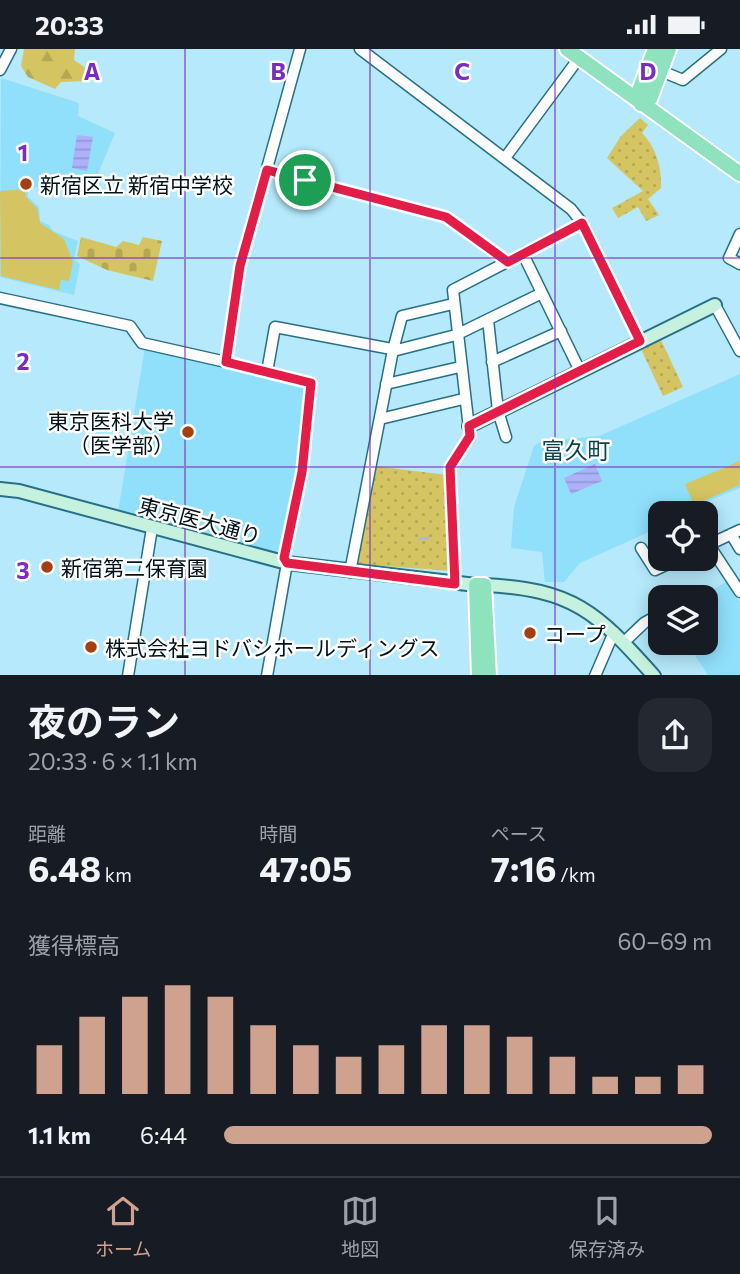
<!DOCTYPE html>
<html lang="ja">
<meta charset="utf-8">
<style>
:root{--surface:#171b24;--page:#242831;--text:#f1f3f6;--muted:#9ea1a6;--line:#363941;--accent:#cea28f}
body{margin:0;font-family:Commissioner,"Noto Sans JP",sans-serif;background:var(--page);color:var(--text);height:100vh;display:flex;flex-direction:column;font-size:26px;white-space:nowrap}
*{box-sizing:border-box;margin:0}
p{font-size:23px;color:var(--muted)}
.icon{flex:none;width:38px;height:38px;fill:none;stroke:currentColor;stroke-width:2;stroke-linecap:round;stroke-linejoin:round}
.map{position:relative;height:626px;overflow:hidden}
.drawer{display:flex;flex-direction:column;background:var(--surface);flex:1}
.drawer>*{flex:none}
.buttons{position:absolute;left:648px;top:452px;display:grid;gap:14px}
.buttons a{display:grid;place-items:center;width:70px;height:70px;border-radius:14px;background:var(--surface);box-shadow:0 4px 18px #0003;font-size:35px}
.pin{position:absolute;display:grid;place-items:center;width:60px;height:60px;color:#fff;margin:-30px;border:4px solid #fff;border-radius:50%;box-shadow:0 2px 7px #0007}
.round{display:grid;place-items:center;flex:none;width:74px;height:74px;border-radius:21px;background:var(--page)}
.overview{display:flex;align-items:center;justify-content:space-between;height:119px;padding:0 28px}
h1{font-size:38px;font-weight:700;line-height:52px}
.figures{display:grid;grid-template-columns:repeat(3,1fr);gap:10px;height:119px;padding:7px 28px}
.figures div{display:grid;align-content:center}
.figures b{font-size:35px;font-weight:700}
.figures small{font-size:19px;font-weight:400}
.figures p{font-size:19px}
.chart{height:196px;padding:14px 28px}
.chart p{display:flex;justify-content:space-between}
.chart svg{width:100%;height:126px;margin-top:7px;stroke:var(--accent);stroke-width:6}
ul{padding:0 28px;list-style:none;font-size:23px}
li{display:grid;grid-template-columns:112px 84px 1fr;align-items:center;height:52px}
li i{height:18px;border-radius:9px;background:var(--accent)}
.status{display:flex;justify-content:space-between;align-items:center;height:49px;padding:0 35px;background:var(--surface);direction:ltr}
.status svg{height:19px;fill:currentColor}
.dock{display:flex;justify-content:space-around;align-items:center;height:98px;border-top:2px solid var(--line);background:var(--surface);font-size:19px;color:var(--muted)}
.dock a{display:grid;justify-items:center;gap:4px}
.dock .current{color:var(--accent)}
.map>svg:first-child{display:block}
.built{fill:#90e0fb}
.forest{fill:url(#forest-firs)}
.cemetery{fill:url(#cemetery-stones)}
.park{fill:url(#park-dots)}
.pitch{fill:#d4c562}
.water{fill:url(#water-rules)}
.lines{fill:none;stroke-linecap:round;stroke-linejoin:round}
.stream{stroke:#adb1f8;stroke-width:2.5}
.street-casing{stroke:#277086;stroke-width:13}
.secondary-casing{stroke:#277086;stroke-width:16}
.primary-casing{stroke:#fff;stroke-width:18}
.street{stroke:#fff;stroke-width:10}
.secondary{stroke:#c6f1df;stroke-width:12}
.primary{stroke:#8ee2be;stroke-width:14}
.route-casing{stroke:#fff;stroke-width:14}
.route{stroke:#e11d48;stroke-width:9}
.grid{fill:none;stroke:#7b2cbf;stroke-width:2;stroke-opacity:0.55}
.poi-dot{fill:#a33f11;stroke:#fff;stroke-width:2.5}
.labels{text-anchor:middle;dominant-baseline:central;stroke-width:5;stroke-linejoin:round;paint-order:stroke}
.poi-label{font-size:21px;fill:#011218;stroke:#fff;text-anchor:start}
.street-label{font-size:21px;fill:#011218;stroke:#fff}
.neighbourhood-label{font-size:23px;fill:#0d4351;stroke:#fff}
.grid-label{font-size:23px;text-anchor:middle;font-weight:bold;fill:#7b2cbf;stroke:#fff;stroke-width:5;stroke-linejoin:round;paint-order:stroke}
</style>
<div class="status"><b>20:33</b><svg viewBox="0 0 49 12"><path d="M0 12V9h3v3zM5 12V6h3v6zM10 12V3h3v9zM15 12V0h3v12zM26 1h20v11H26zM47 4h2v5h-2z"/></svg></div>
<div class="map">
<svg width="740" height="627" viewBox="0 0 740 627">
<defs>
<pattern id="forest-firs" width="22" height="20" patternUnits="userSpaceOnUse" patternTransform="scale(1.75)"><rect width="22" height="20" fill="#d4c562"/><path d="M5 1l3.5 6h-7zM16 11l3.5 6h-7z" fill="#b4a854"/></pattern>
<pattern id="cemetery-stones" width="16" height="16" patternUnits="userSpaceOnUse" patternTransform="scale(1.75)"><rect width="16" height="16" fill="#d4c562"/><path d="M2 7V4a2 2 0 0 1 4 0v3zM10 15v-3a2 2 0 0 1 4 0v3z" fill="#b4a854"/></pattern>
<pattern id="park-dots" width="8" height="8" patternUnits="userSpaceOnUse" patternTransform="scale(1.75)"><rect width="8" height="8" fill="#d4c562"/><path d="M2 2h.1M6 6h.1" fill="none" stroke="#b4a854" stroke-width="1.8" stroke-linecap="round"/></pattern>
<pattern id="water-rules" width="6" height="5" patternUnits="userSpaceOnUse" patternTransform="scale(1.75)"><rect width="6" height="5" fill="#adb1f8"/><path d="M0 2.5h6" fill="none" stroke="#9397d4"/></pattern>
</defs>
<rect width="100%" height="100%" fill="#b5e9fb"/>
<!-- built -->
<path class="built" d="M1 29 79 54 78 67 115 84 95 132 59 126 50 138 28 139V148L39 158 40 172 49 176 53 182 78 192 74 210 80 215 74 246 0 228Z
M145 298 306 336 303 404 280 508 118 463Z
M740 325V439L694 458V464H660V478L580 514 564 533H545L542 503 511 499 514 458 534 397 540 393 599 387Z
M726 533 740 553V626H708L686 593H705V548H700Z"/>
<!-- forest -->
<path class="forest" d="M24 0H75L74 11 89 21 87 32 61 33 55 40 28 28 21 17Z"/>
<!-- cemetery -->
<path class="cemetery" d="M81 188 116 198 123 192 139 196 143 188 162 192 153 232 107 221 77 207Z"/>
<!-- park -->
<path class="park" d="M640 69 648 76 642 84C656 98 662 119 661 139L648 150 659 166 646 172 638 158 618 169 612 159 643 142 607 109 621 87Z
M661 291 683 338 663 347 641 300Z
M375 417 447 426 452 522 356 515Z"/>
<!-- pitch -->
<path class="pitch" d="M25 140 26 148 37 159 40 174 64 190 73 213 69 232 61 231 59 241 1 227 0 142Z
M740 412V436L694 456 685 435Z"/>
<!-- water -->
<path class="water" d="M77 86 93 88 87 122 72 119Z
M595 415 602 432 571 445 564 429Z"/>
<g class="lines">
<!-- stream -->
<path class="stream" d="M420 490 428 489"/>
<defs>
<path id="street" d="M360 0 571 160 583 175 640 292
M0 21 11 0
M661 22 683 31 721 0
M505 109 579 9
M267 121 446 168 508 213
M740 185 729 209 740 215
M523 205 580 322
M0 249 130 277 142 294 226 313
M715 256 740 302
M488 271 498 362 506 388
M492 313 561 282
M267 323 275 278 397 301 456 286 542 244
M386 335 460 318
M380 370 463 350
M731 485 740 500
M709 496 740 543
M706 497 740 481
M641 499 655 521 681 509
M350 523 393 301 402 267 453 255
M455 535 450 418 470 388 453 241 582 174
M624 593 644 574 660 565
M128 627 152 479
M267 627 287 514 284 509 302 423 311 334 226 313 240 217 300 0
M595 627 614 583"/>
<path id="secondary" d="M469 377 715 256
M0 440 19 442 287 514 476 536
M484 536C573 540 597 563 654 627"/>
<path id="primary" d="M567 0 740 125
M655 0 639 42 641 55 650 50 669 0
M479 627 476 536H484L489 627"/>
</defs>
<!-- street casing -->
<use href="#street" class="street-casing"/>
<!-- secondary casing -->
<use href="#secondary" class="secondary-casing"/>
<!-- primary casing -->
<use href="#primary" class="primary-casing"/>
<!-- street -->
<use href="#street" class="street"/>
<!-- secondary -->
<use href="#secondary" class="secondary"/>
<!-- primary -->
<use href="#primary" class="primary"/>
</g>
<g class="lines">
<defs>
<path id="route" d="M267 121 446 168 508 213 582 174 640 292 469 377 470 387 450 418 455 535 287 514 284 509 302 423 311 334 226 313 240 217Z"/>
</defs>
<!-- route casing -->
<use href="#route" class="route-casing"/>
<!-- route -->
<use href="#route" class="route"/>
</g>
<!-- grid -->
<path class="grid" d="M185 0V627M370 0V627M555 0V627M0 209H740M0 418H740"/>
<!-- markers -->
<g class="poi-dot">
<circle cx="26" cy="135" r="7"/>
<circle cx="188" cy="383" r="7"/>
<circle cx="47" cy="518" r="7"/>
<circle cx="530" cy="584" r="7"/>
<circle cx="91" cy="598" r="7"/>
</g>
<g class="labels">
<!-- poi labels -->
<g class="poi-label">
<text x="40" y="135">新宿区立 新宿中学校</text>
<text x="174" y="371" text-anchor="end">東京医科大学<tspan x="174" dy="24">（医学部）</tspan></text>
<text x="61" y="518">新宿第二保育園</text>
<text x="544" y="584">コープ</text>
<text x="105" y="598">株式会社ヨドバシホールディングス</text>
</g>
<!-- street labels -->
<g class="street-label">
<text transform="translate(200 471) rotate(15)">東京医大通り</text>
</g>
<!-- neighbourhood labels -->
<g class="neighbourhood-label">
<text x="576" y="401">富久町</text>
</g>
</g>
<g class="grid-label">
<text x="92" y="31">A</text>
<text x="278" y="31">B</text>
<text x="462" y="31">C</text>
<text x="648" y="31">D</text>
<text x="23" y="112">1</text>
<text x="23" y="321">2</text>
<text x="23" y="530">3</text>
</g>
</svg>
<div class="buttons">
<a><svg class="icon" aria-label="locate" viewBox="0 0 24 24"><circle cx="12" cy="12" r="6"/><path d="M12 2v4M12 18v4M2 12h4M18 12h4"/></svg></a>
<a><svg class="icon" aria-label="layers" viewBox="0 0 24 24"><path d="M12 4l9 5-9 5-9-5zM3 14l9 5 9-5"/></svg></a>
</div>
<div class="pin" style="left:305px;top:131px;background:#1e9e55"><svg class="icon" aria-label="arrive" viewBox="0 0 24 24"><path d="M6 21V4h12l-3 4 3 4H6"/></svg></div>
</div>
<section class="drawer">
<div class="overview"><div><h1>夜のラン</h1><p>20:33 · 6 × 1.1 km</p></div><a class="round"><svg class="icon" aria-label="share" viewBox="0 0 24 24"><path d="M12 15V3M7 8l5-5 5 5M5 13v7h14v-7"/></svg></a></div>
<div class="figures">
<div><p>距離</p><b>6.48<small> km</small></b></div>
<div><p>時間</p><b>47:05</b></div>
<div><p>ペース</p><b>7:16<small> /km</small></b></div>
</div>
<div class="chart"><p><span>獲得標高</span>60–69 m</p>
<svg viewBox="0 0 160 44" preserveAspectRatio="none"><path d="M5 44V27M15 44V17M25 44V10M35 44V6M45 44V10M55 44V20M65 44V27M75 44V31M85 44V27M95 44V20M105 44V20M115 44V24M125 44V31M135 44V38M145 44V38M155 44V34"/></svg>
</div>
<ul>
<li><b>1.1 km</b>6:44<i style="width:100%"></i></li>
</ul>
</section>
<nav class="dock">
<a class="current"><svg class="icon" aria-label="home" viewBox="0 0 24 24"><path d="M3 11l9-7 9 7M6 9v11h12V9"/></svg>ホーム</a>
<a><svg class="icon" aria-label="map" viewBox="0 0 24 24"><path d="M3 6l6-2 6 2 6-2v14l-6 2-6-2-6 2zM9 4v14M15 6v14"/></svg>地図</a>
<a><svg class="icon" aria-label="saved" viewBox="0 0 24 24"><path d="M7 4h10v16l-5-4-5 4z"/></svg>保存済み</a>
</nav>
